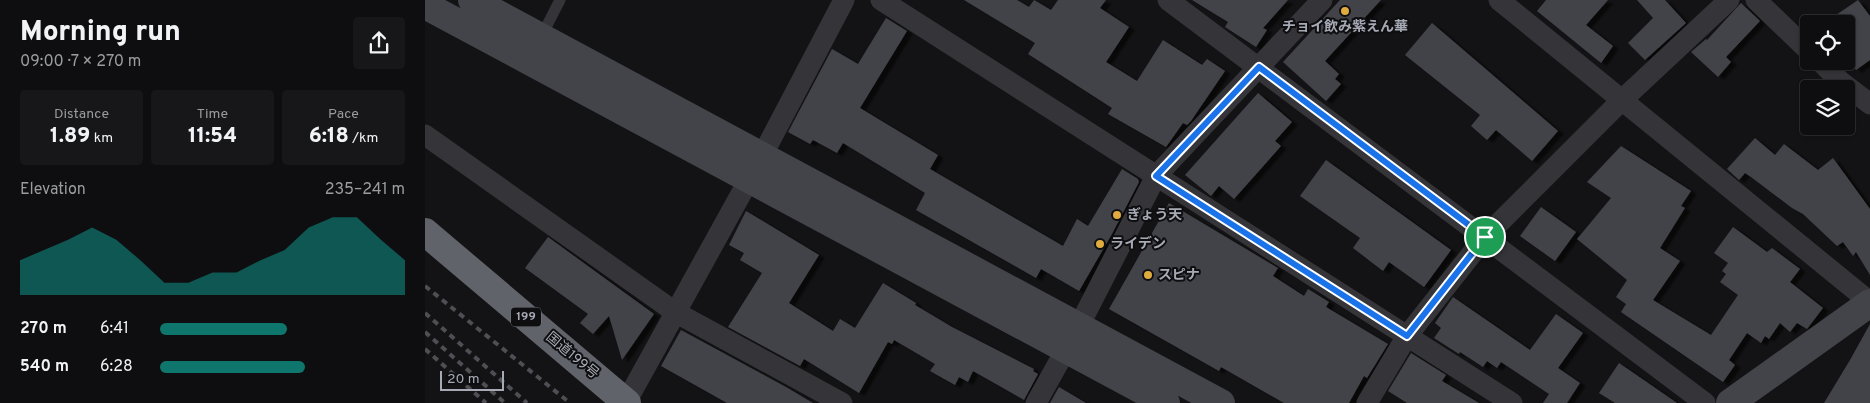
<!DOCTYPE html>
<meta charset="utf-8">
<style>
:root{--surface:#0e0e10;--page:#171719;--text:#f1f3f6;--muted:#9b9c9f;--line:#2e2e30;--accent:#0f766e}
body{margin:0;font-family:Overpass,"Noto Sans JP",sans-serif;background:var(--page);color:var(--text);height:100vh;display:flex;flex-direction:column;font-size:19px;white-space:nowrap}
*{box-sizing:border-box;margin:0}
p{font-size:16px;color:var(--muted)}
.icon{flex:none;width:28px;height:28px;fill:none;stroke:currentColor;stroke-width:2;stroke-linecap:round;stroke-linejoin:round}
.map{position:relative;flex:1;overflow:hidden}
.sheet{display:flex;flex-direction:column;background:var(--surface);width:425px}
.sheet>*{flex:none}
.controls{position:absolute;left:1375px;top:15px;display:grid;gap:10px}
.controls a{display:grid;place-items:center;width:55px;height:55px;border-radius:5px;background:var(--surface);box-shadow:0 1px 4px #0004,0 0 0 1px var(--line);font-size:25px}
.scale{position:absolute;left:15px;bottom:12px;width:64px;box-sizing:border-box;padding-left:5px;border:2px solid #a6aab4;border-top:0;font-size:14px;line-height:18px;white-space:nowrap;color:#a6aab4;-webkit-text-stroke:4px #0e0e10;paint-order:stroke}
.pin{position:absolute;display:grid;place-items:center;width:42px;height:42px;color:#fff;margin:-21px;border:2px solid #fff;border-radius:50%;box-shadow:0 1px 5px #0007}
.round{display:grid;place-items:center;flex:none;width:52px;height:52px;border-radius:5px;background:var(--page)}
.overview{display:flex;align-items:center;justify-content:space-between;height:85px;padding:0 20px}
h1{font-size:28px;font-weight:800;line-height:38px}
.stats{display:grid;grid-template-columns:repeat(3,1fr);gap:8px;height:85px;padding:5px 20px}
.stats div{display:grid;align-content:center;border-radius:5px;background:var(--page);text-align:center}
.stats b{font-size:21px;font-weight:800}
.stats small{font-size:14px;font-weight:400}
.stats p{font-size:14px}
.chart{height:140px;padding:10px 20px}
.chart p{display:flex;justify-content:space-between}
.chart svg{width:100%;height:90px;margin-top:5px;fill:var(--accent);opacity:.7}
ul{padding:0 20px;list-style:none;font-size:16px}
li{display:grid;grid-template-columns:80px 60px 1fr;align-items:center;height:38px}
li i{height:12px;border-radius:6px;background:var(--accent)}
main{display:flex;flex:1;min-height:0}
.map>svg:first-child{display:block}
.building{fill:#424348;filter:url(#shadow)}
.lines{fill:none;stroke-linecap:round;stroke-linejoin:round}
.lane{stroke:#353539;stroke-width:11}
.street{stroke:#353539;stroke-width:21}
.secondary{stroke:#434449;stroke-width:28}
.highway{stroke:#61636a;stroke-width:28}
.rail{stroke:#4e4f54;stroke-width:4;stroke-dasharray:6 5;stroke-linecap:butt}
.route-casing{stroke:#fff;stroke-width:10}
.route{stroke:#1a73e8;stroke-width:6}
.poi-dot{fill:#e0ac40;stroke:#0e0e10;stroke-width:2}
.labels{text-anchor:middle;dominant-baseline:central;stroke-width:4;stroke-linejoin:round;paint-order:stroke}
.shield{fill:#0e0e10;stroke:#787b83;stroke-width:1}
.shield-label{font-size:12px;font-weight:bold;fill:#a6aab4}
.poi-label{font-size:14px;font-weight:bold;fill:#a6aab4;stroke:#0e0e10;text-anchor:start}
.street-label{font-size:14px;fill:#a6aab4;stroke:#0e0e10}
</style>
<main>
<section class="sheet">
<div class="overview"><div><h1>Morning run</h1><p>09:00 · 7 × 270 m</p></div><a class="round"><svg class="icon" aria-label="share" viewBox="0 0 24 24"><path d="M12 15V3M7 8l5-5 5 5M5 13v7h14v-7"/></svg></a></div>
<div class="stats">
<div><p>Distance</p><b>1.89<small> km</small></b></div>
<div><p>Time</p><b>11:54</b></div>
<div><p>Pace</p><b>6:18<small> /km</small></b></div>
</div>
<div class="chart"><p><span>Elevation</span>235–241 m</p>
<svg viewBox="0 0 160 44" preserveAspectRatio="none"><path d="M0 44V27L10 22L20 17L30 11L40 17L50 27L60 38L70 38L80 33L90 33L100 27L110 22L120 11L130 6L140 6L150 17L160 27V44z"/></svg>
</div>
<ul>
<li><b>270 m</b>6:41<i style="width:52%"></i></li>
<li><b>540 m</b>6:28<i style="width:59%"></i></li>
</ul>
</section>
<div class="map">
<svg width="1445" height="403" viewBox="0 0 1445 403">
<defs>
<filter id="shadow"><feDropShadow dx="5.5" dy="3" stdDeviation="1" flood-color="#0009"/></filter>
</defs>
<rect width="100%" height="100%" fill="#131315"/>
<!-- building -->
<path class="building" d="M539 0H592L604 7 609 0 626 10 633 0H681L675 8 704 27 681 62 712 81 738 40 777 65 782 59 800 71 766 121 762 125 758 123 741 147 683 114 687 108 603 54 610 43Z
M767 0H863L838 28 842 30 831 47 800 27 803 22Z
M915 0H956L900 61 914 74 910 79 916 84 901 101 858 62Z
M1121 0H1183L1161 25 1188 46 1176 63 1112 11Z
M1212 0H1240L1261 23 1220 60 1203 43 1228 18Z
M1433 0 1445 16V60L1431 70 1421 56V24H1398Z
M1316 3 1335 21 1301 57 1306 62 1293 77 1266 52 1281 39 1282 40Z
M461 18 482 31 435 108 513 155 505 169 638 246 652 219 663 226 697 169 713 179 714 182 687 234 654 291 616 269 611 278 491 210 500 193 418 143 412 153 388 140 385 144 363 132 407 49 433 64Z
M1007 23 1133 131 1107 161 1071 130 1062 140 1046 126 1055 115 980 55Z
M833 93 867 122 850 141 856 146 809 199 794 186 786 196 760 175Z
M1330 138 1350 155 1359 144 1393 170 1408 158 1445 209V275L1431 252 1428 256 1418 242 1412 246 1378 214 1367 208 1326 177 1320 173 1314 180 1302 169Z
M1196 146 1266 191 1256 206 1260 208 1235 248 1255 261 1228 300 1286 335 1313 295 1295 282 1301 274 1297 271 1303 263 1289 253 1308 227 1342 252 1347 248 1375 269 1365 282 1398 308 1382 329 1372 323 1365 332 1355 323 1344 339 1340 336 1336 343 1322 333 1304 360 1310 365 1298 382 1196 312 1201 304 1191 297 1202 280 1152 239 1186 198 1162 182Z
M901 160 1026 250 999 287 964 262 958 271 928 248 935 238 875 196Z
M744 203 853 268 848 276 879 296 883 289 904 302 901 307 963 344 942 378 939 376 924 403H859L796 367 794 371 684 309Z
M1116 207 1151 232 1130 261 1095 236Z
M321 211 394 255 364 303 408 331 415 319 430 328 458 283 491 303 490 305 527 327 609 369 608 371 613 374 599 400 548 371 543 382 534 377 530 385 505 371 510 364 469 340 467 344 463 342 434 393 379 359 375 366 303 327 337 273 315 260 319 253 304 245Z
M123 237 229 314 197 360 184 316 168 334 155 323 163 314 100 268Z
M1028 297 1105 350 1131 314 1158 333 1133 368 1155 383 1142 403H1118L1124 394 1076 362 1072 368 1062 361 1058 367 1035 352 1034 354 1009 338 1016 328 1010 323Z
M1445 324V403H1399L1425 360Z
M256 330 361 387 388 403H302L236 366Z
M986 353 1021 375 1017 381 1054 403H982L963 391Z
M1194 363 1226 385 1252 403H1190L1174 393Z
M634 387 661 403H625Z"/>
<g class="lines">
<!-- lane -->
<path class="lane" d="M116 37 135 0"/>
<!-- street -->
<path class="street" d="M456 0 1087 403
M743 0 1280 403
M1074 0 1445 302
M1331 0 1384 51
M1395 61 1415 81 1445 104
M0 135 250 312 417 403
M201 402 337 156 419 0
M611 403 654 326 731 176 897 0
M942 403 982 336 1060 237 1197 100 1304 0"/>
<!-- secondary -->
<path class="secondary" d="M47 0 796 403
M0 5 741 403
M1305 403 1445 303"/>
<!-- highway -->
<path class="highway" d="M0 232 202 403"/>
<!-- rail -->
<path class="rail" d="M0 286 145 403
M0 313 102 403
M0 332 80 403
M0 349 61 403"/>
</g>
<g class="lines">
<defs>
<path id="route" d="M834 67 1060 237 982 336 731 176Z"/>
</defs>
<!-- route casing -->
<use href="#route" class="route-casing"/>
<!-- route -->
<use href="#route" class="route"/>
</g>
<!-- markers -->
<g class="poi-dot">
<circle cx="920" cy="11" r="5"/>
<circle cx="692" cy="215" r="5"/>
<circle cx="675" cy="244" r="5"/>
<circle cx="723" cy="275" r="5"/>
</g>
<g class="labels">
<!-- shield labels -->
<rect class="shield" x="86" y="307.5" width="30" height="19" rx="4"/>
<g class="shield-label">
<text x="101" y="317">199</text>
</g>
<!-- poi labels -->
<g class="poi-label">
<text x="920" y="27" text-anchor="middle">チョイ飲み紫えん華</text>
<text x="702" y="215">ぎょう天</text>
<text x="685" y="244">ライデン</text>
<text x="733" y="275">スピナ</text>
</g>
<!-- street labels -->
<g class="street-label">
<text transform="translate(147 356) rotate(40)">国道199号</text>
</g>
</g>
</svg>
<div class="controls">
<a><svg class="icon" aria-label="locate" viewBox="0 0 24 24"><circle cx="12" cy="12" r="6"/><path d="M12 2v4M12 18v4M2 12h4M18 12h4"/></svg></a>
<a><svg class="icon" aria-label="layers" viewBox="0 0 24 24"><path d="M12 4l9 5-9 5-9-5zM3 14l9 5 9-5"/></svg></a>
</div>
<div class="scale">20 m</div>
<div class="pin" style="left:1060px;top:237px;background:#1e9e55"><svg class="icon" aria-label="arrive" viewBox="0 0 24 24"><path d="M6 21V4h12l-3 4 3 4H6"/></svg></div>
</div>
</main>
